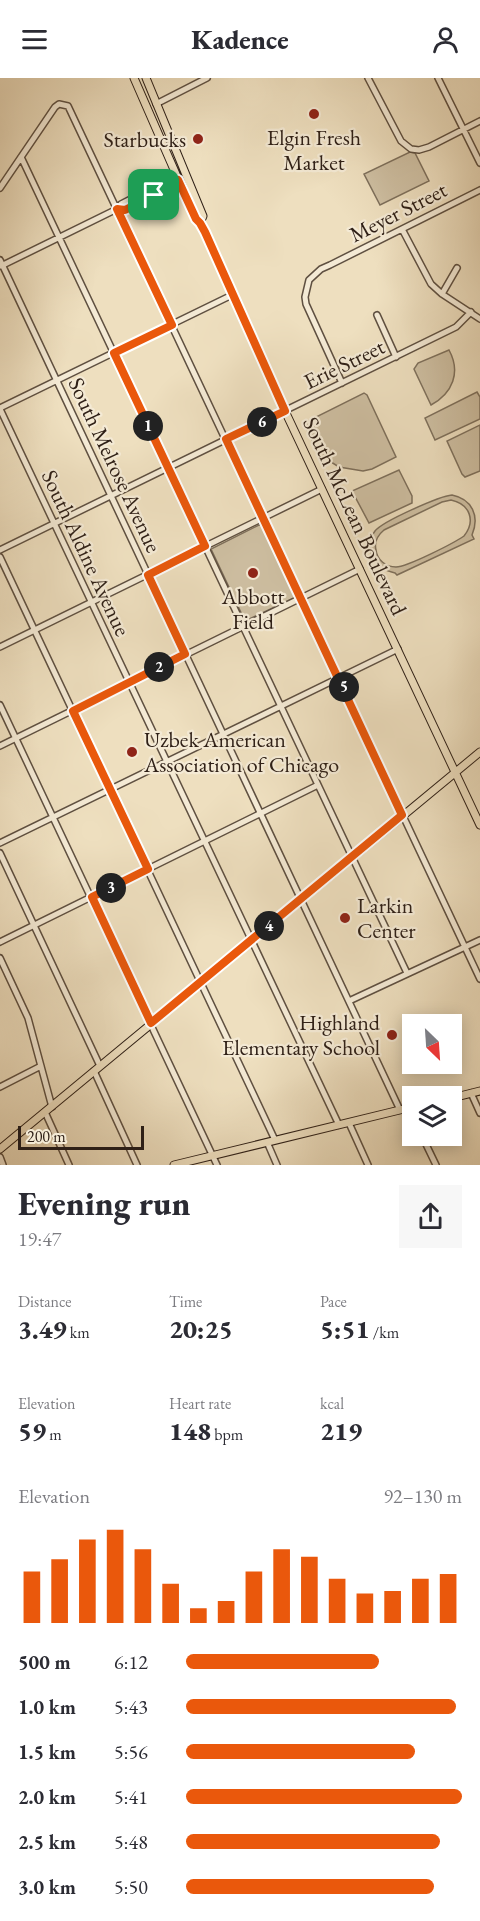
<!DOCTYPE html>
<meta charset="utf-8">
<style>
:root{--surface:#fff;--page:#f7f7f7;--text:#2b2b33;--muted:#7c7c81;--accent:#ea580c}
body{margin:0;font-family:"EB Garamond",serif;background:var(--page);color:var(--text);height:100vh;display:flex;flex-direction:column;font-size:22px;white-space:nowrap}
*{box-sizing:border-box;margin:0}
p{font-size:20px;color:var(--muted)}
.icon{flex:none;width:33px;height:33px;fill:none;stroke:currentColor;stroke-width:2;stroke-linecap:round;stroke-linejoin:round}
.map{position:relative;height:1087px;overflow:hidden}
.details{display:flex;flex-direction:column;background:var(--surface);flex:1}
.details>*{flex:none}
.needle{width:39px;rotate:155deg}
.buttons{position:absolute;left:402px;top:936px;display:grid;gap:12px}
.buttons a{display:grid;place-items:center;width:60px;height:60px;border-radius:0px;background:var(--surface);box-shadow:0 3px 15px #0003;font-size:30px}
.scale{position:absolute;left:18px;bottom:15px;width:126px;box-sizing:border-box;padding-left:6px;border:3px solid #2f2017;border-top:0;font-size:16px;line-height:21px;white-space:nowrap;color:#2f2017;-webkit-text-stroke:4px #f4ead5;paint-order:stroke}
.pin{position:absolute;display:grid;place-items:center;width:51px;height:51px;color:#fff;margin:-26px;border-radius:12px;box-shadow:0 3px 9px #0006}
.km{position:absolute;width:30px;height:30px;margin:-15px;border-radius:50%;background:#222;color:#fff;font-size:16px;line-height:30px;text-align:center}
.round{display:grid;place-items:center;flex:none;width:63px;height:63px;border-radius:0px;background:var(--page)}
.headline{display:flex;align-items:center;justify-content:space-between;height:102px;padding:0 18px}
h1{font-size:33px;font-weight:800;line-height:45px}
.metrics{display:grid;grid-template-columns:repeat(3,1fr);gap:9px;height:102px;padding:6px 18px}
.metrics div{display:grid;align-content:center}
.metrics b{font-size:26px;font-weight:800}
.metrics small{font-size:16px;font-weight:400}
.metrics p{font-size:16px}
.chart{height:168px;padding:12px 18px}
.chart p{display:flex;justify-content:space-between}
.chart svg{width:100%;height:108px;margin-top:6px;stroke:var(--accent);stroke-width:6}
ul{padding:0 18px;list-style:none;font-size:20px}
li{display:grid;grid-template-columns:96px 72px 1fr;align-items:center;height:45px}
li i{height:15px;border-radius:8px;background:var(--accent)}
header{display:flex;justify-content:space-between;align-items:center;height:78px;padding:0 18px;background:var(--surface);font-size:27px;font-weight:800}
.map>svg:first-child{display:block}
.green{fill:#cebfa2;stroke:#7e705c;stroke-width:1.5;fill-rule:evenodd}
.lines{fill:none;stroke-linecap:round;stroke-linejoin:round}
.minor-casing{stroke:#5f5041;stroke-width:8}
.major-casing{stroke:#2f2017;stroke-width:9}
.minor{stroke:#f4ead5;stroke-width:5}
.major{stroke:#eedfbf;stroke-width:7}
.route-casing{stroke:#fff;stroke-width:12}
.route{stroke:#ea580c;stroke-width:8}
.poi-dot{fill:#8f2418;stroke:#f4ead5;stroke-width:2}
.labels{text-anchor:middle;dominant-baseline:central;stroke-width:4.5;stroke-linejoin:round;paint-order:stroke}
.poi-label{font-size:22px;fill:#2f2017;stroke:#f4ead5}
.street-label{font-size:22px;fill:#2f2017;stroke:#f4ead5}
</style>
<header><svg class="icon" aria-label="menu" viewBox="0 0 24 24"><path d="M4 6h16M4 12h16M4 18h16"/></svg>Kadence<svg class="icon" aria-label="person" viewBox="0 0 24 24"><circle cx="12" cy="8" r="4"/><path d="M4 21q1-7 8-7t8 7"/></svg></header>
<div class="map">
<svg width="480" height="1087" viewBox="0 0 480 1087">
<rect width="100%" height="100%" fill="#eedfbf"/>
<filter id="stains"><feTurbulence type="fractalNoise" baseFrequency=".00333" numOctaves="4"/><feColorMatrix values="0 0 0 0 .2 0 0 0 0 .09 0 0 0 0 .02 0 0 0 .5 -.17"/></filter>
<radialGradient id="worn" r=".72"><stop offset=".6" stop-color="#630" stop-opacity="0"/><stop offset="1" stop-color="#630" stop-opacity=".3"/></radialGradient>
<!-- green -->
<path class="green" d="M410 74 415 75 429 103 380 127 364 96Z
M449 272C461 294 453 315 431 327L414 291 418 285Z
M477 314 480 319V341L435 362 425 340Z
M364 315 367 317 396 379 372 391 363 393 339 389 318 376 304 345Z
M480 347V393L465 399 462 396 447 363Z
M399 392 412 418V425L369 445 352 413Z
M452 417C472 421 480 438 472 457L474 461 397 497 395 495C386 493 377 489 373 480 368 471 369 461 375 453 383 443 440 418 452 417ZM451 422C470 426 476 443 464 458 454 465 407 489 396 489 386 489 377 482 376 472 374 464 378 457 384 452L442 424Z
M261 446 296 519 245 543 211 471Z"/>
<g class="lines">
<defs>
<path id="minor" d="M368 0 401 63 411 71 419 72 429 69 480 43
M438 0 480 85
M156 26 207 0
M21 79 407 895
M0 110 55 29 59 26 68 28 480 901
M117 131H125L172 108 178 102
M402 151 431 206 442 216 480 241
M0 182 400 1032
M1 188 117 131 121 126 170 101 178 102
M442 216 457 190
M377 237 396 279
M342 305 306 226 305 219 309 202 321 191 330 187 480 112
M0 330 232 217
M0 331 339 1047
M0 472 456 249 471 234
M0 479 275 1062
M0 569 322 411
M0 627 217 1087
M0 668 360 491
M0 765 398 571
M0 775 100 988
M0 864 318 707
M0 880 28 940 52 1029
M349 923 480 862
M94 993 137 1087
M0 1009 41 988
M471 1015 480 1035
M45 1034 69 1087
M349 1045 368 1087
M422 1058 436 1087
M267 1064 277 1087
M0 1079 3 1087"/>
<path id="major" d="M134 0 196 142 200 145 205 154 285 333 480 747
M146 0 203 138 200 145
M452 1020 480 1013
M0 1071 480 674
M174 1087 412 1029"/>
</defs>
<!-- minor casing -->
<use href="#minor" class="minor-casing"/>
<!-- major casing -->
<use href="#major" class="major-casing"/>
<!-- minor -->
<use href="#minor" class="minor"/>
<!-- major -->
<use href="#major" class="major"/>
</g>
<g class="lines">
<defs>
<path id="route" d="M178 102 196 141 200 145 205 154 285 333 226 361 402 737 151 945 92 819 148 791 73 633 185 576 148 497 205 468 114 275 172 247 117 131 125 132 172 108Z"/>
</defs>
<!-- route casing -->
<use href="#route" class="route-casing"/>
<!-- route -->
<use href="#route" class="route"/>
</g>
<!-- markers -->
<g class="poi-dot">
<circle cx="314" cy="36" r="6"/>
<circle cx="198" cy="61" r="6"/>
<circle cx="253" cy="495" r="6"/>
<circle cx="132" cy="674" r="6"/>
<circle cx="345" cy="840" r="6"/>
<circle cx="392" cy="957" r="6"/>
</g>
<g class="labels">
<!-- poi labels -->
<g class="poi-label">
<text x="314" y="59">Elgin Fresh<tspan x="314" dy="25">Market</tspan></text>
<text x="186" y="61" text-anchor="end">Starbucks</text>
<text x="253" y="518">Abbott<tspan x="253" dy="25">Field</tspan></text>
<text x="144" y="661" text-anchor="start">Uzbek American<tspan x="144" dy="25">Association of Chicago</tspan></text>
<text x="357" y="827" text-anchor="start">Larkin<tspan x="357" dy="25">Center</tspan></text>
<text x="380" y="944" text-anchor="end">Highland<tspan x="380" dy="25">Elementary School</tspan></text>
</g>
<!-- street labels -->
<g class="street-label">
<text transform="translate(398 134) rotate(-27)">Meyer Street</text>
<text transform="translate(344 286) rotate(-26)">Erie Street</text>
<text transform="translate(115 387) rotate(65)">South Melrose Avenue</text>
<text transform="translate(355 438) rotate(65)">South McLean Boulevard</text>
<text transform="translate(86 475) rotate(65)">South Aldine Avenue</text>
</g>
</g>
<rect width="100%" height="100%" filter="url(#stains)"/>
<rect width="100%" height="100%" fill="url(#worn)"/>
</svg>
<div class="buttons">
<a><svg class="needle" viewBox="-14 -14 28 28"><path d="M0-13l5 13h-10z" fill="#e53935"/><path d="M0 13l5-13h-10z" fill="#7c7c81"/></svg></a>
<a><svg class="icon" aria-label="layers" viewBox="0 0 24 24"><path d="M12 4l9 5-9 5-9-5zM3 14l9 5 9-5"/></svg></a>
</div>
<div class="scale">200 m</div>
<div class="pin" style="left:154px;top:117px;background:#1e9e55"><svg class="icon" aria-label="arrive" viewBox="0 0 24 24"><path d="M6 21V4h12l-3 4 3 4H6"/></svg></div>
<b class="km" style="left:148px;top:348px">1</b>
<b class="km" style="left:159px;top:589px">2</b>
<b class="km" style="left:111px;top:810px">3</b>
<b class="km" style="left:269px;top:848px">4</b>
<b class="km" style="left:344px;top:609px">5</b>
<b class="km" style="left:262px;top:344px">6</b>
</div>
<section class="details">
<div class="headline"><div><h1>Evening run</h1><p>19:47</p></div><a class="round"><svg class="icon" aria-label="share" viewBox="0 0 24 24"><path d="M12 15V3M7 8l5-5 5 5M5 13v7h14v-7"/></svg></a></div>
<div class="metrics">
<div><p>Distance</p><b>3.49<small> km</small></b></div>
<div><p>Time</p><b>20:25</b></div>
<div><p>Pace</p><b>5:51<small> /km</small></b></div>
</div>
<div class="metrics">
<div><p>Elevation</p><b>59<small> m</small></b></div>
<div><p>Heart rate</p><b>148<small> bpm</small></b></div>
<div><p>kcal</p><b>219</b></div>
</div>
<div class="chart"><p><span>Elevation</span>92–130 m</p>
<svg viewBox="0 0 160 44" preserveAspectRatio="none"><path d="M5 44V23M15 44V18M25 44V10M35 44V6M45 44V14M55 44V28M65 44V38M75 44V35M85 44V23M95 44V14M105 44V17M115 44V26M125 44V32M135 44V31M145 44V26M155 44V24"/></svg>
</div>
<ul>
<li><b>500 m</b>6:12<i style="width:70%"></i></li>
<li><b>1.0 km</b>5:43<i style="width:98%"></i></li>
<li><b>1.5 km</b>5:56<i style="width:83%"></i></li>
<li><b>2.0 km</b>5:41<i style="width:100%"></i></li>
<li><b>2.5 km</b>5:48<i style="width:92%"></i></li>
<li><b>3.0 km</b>5:50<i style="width:90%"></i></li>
</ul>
</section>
